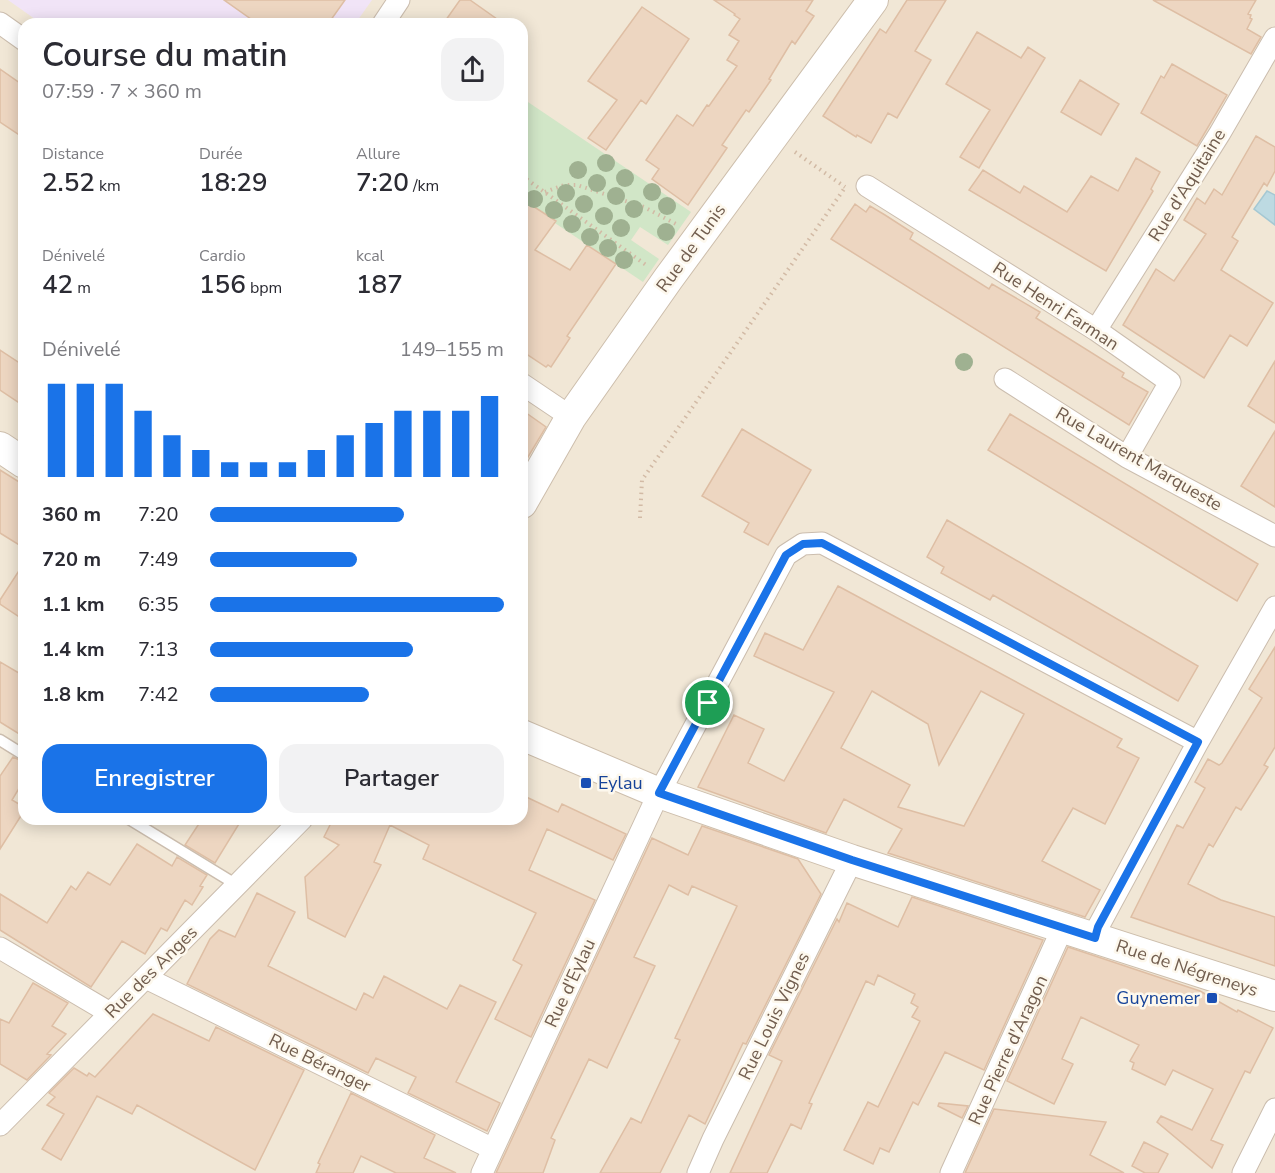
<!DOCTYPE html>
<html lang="fr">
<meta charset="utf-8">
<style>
:root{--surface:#fff;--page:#f2f2f3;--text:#2b2b33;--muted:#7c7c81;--accent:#1a73e8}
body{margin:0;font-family:"Nunito Sans",sans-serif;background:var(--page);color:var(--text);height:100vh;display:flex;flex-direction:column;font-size:22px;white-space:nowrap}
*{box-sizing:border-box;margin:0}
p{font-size:20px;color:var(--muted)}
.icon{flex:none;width:33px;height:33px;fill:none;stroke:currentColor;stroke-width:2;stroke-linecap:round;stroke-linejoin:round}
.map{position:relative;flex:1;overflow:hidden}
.sheet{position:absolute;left:18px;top:18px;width:510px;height:807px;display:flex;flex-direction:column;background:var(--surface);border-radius:18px;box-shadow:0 3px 15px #0003}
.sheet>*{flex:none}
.pin{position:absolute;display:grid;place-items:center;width:51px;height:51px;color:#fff;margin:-26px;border:3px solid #fff;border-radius:50%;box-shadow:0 2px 6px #0007}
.round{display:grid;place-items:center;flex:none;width:63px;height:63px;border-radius:18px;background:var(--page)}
.headline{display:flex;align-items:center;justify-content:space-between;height:102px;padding:0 24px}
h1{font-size:33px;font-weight:600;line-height:45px}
.figures{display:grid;grid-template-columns:repeat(3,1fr);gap:9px;height:102px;padding:6px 24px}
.figures div{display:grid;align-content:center}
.figures b{font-size:26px;font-weight:600}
.figures small{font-size:16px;font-weight:400}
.figures p{font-size:16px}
.chart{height:168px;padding:12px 24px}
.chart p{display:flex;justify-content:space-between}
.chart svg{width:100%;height:108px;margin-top:6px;stroke:var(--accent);stroke-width:6}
.primary-button{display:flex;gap:12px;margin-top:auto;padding:12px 24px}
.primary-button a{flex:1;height:69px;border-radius:18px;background:var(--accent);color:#fff;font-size:24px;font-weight:600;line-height:69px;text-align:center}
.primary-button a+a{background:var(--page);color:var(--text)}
ul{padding:0 24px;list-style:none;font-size:20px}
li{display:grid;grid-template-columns:96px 72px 1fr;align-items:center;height:45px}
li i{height:15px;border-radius:8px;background:var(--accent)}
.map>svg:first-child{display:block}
.residential{fill:#f1e7d6;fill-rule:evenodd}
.education{fill:#f1e4f7}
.green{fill:#d1e6c7}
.water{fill:#bddae2;stroke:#a5c8d3;stroke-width:1.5}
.building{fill:#edd6c1;stroke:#debea4;stroke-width:1.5;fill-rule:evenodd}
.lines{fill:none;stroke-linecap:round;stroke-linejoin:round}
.lane-casing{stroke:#cbbdae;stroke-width:13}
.street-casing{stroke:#cbbdae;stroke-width:23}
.secondary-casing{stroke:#cdbeac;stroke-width:32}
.path{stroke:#d2baa5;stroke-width:4;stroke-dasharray:1.5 4.5;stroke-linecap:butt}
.lane{stroke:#fff;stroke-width:10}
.street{stroke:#fff;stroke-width:21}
.secondary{stroke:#fff;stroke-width:30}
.tree{fill:#9fb191}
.route-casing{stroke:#fff;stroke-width:12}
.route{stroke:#1a73e8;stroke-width:8}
.transit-dot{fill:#1a4fb4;stroke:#fdf8ed;stroke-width:2}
.labels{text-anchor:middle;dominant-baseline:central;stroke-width:5;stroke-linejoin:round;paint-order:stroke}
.street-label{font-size:18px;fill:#715d4e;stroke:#fdf8ed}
.transit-label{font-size:18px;fill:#164399;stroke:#fdf8ed;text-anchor:start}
</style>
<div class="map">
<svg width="1275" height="1173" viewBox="0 0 1275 1173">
<rect width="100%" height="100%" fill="#faf4e7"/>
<!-- residential -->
<path class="residential" d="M0 0H1275V1173H0ZM24 24H522V819H24Z"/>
<!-- education -->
<path class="education" d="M8 0H372L355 24H42Z"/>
<!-- green -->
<path class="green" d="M522 98 691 212 668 245 640 227 631 240 659 259 643 282 522 201Z"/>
<!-- water -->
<path class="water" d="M1267 191 1275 195V225L1254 209Z"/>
<!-- building -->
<path class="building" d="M224 0H345L328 24H258Z
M460 0H470L504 24H443Z
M714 0H813L806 11 814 16 795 44 792 41 769 79 771 80 749 112 746 110 722 145 727 148 688 205 652 179 659 169 646 160 677 115 693 126 707 105 709 106 737 66 727 60 739 41 729 35 740 19 734 15 735 14Z
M907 0H946L915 51 931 60 897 118 888 113 871 143 857 135 856 137 823 116 880 29 886 33Z
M1153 0H1256L1248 14 1251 15 1250 18 1252 19 1247 29 1261 37 1251 54Z
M642 7 689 39 646 104 641 100 606 150 588 138 617 100 588 81Z
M977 32 1021 58 1028 47 1045 58 979 168 960 157 990 110 946 84Z
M1172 64 1227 95 1197 146 1141 113 1161 76 1164 78Z
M0 69 24 86V138L0 122Z
M1080 80 1119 104 1101 135 1061 112Z
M1256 136 1275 147V171L1267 186 1264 183 1232 237 1238 241 1221 270 1273 303 1247 346 1230 335 1204 378 1123 325 1156 269 1174 281 1206 234 1184 220 1197 198 1205 204 1214 189 1222 195Z
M1136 158 1160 172 1151 189 1153 191 1106 271 969 190 983 170 1020 193 1024 186 1067 212 1091 176 1118 191Z
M522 199 556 221 535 250 570 270 587 245 616 264 567 336 570 338 551 367 548 365 546 367 522 351Z
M855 204 866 212 870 206 885 215 913 233 910 239 989 289 992 284 1040 312 1036 318 1124 373 1122 377 1148 392 1129 425 831 239Z
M0 350 24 366V406L0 390Z
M1275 361V423L1248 406Z
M522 410 546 427 522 467Z
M1010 414 1258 564 1237 601 988 450Z
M742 429 811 470 768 545 744 532 749 523 702 496Z
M1275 431V507L1241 486Z
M0 470 24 485V548L0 533Z
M947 520 1198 666 1178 701 993 595 990 600 941 573 944 567 927 557Z
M24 563V620L0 604V600Z
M838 586 1122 739 1117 747 1139 758 1105 824 1073 808 1042 861 1100 890 1085 917 888 853 902 829 844 799 826 833 698 787 734 715 764 729 748 763 784 781 834 692 754 656 765 633 803 650ZM872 691 928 724 939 765 981 691 1024 714 964 826 898 807 910 785 841 748Z
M1275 647V747L1264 765 1268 767 1241 810 1236 807 1213 847 1209 844 1188 884 1221 900 1275 917V966L1131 917 1177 825 1183 828 1205 788 1195 782 1208 759 1219 765 1222 763 1262 698 1249 689Z
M0 662 24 676V737L0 722Z
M13 757 24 762V780L12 800 24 807V811L0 849V776Z
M522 795 558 812 562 804 626 834 613 860 547 829 529 870 595 900 531 1037 495 1019 522 965 513 960 536 913 423 859 429 845 390 825 374 862 381 865 345 937 308 918 305 877 339 845 324 837 333 819H522Z
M202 819H242L215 863 185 845Z
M702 826 798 859 821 894 746 1044 743 1043 705 1124 689 1115 660 1173H600L631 1118 641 1123 680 1040 675 1038 737 906 692 886 688 895 669 885 634 957 655 966 607 1068 589 1059 551 1138 555 1140 543 1173H496L652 838 688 855Z
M137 844 172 866 177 857 207 875 200 886 203 887 192 905 185 900 167 931 161 928 145 954 122 941 91 987 0 930V894L47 923 71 886 76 890 88 872 110 885Z
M257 893 295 912 268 966 356 1010 364 993 373 998 384 976 447 1009 460 985 496 1002 456 1082 500 1103 487 1131 408 1093 416 1077 376 1058 368 1073 187 984 210 939 219 930 235 937Z
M912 897 1043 940 984 1070 945 1052 918 1105 913 1102 889 1152 880 1148 873 1164 844 1150 868 1102 878 1107 920 1021 912 1017 918 1007 911 1003 915 994 878 975 874 985 866 981 809 1103 812 1104 801 1129 791 1124 767 1173H730L782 1061 769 1055 837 919 839 922 847 903 898 927Z
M1068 947 1200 991 1237 1012 1238 1010 1273 1028 1250 1073 1245 1071 1211 1140 1223 1145 1212 1168 1157 1122 1161 1116 1192 1130 1213 1089 1173 1070 1165 1085 1132 1069 1134 1063 1130 1061 1139 1045 1081 1017 1062 1059 1073 1064 1054 1104 1007 1081Z
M33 983 68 1003 52 1026 66 1034 47 1054 51 1055 27 1080 0 1064V1019L9 1023Z
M153 1014 209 1041 216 1027 304 1070 255 1170 137 1105 132 1114 97 1096 61 1160 42 1149 64 1114 47 1105 55 1097 49 1093 74 1068 87 1076 89 1073 95 1077Z
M351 1093 435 1135 424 1158 456 1173H396L361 1156 353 1173H316L320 1164 318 1163Z
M939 1103 968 1106 962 1118 938 1106Z
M994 1109 1106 1122 1090 1155 1124 1173H965Z
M1144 1142 1168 1154 1158 1173H1145L1132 1166Z"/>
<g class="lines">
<defs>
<path id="lane" d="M0 740 24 755
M129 819 237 885"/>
<path id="street" d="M0 23 24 40
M383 24 399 0
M867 186 1096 330 1170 382 1127 457
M1096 330 1220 133 1275 38
M1005 379 1127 457 1275 536
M522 384 571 417
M1095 938 1098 927 1198 742 1275 607
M0 948 110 1013
M146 978 493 1149
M0 1125 302 819
M482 1173 656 799 786 555 803 544 822 543 1198 742
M698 1173 713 1139 852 860
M951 1173 1063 927
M1243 1173 1275 1109"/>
<path id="secondary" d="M0 447 24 463
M522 503 571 417 668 279 873 0
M522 735 659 793 852 860 1275 996"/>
</defs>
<!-- lane casing -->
<use href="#lane" class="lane-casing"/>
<!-- street casing -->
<use href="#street" class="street-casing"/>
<!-- secondary casing -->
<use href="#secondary" class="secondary-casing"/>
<!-- path -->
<path class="path" d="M795 152 845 187
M522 176 646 265
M545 192 564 185H577L644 207 676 224
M640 518 642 480 844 189"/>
<!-- lane -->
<use href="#lane" class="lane"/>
<!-- street -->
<use href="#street" class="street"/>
<!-- secondary -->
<use href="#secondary" class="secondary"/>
</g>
<!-- trees -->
<g class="tree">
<circle cx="606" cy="163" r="9"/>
<circle cx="578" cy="170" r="9"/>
<circle cx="625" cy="178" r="9"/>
<circle cx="597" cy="183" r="9"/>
<circle cx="652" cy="192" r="9"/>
<circle cx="566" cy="193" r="9"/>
<circle cx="616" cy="196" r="9"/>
<circle cx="534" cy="199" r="9"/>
<circle cx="584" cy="204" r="9"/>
<circle cx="667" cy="206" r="9"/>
<circle cx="634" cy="209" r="9"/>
<circle cx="554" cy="210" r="9"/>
<circle cx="604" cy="216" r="9"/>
<circle cx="572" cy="224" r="9"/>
<circle cx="621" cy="228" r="9"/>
<circle cx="666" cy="232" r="9"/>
<circle cx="590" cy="237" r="9"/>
<circle cx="608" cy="248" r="9"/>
<circle cx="624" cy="260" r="9"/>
<circle cx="964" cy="362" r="9"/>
</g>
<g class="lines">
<defs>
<path id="route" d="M822 543 1198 742 1098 927 1095 938 852 860 659 793 786 555 803 544Z"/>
</defs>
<!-- route casing -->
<use href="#route" class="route-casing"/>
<!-- route -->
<use href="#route" class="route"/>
</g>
<!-- markers -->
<g class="transit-dot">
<rect x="580" y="777" width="12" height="12" rx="3"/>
<rect x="1206" y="992" width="12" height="12" rx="3"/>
</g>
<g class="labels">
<!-- street labels -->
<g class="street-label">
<text transform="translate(1187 185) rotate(-58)">Rue d'Aquitaine</text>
<text transform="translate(691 248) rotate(-54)">Rue de Tunis</text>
<text transform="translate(1056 306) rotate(33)">Rue Henri Farman</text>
<text transform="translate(1139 459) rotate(30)">Rue Laurent Marqueste</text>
<text transform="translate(1187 968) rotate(18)">Rue de Négreneys</text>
<text transform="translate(151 972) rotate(-45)">Rue des Anges</text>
<text transform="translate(570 983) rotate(-65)">Rue d'Eylau</text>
<text transform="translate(774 1016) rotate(-64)">Rue Louis Vignes</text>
<text transform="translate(1008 1050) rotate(-65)">Rue Pierre d'Aragon</text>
<text transform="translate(320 1063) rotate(26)">Rue Béranger</text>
</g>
<!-- transit labels -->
<g class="transit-label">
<text x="598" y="783">Eylau</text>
<text x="1200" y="998" text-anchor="end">Guynemer</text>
</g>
</g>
</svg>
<div class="pin" style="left:708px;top:703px;background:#1e9e55"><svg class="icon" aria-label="arrive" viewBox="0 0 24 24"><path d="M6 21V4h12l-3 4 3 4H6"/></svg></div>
<section class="sheet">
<div class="headline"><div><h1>Course du matin</h1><p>07:59 · 7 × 360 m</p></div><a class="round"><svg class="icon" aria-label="share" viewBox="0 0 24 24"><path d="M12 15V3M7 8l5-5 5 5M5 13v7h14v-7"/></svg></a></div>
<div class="figures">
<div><p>Distance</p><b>2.52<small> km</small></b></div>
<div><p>Durée</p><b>18:29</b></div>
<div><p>Allure</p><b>7:20<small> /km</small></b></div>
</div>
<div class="figures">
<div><p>Dénivelé</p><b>42<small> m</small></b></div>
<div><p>Cardio</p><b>156<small> bpm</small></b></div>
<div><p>kcal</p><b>187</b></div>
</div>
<div class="chart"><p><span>Dénivelé</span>149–155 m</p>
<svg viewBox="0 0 160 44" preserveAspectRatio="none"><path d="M5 44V6M15 44V6M25 44V6M35 44V17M45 44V27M55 44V33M65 44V38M75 44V38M85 44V38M95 44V33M105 44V27M115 44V22M125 44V17M135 44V17M145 44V17M155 44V11"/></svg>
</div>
<ul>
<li><b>360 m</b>7:20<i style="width:66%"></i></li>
<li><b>720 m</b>7:49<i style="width:50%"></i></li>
<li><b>1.1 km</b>6:35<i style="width:100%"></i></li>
<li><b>1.4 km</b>7:13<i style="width:69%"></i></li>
<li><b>1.8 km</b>7:42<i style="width:54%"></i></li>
</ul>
<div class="primary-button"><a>Enregistrer</a><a>Partager</a></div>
</section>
</div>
